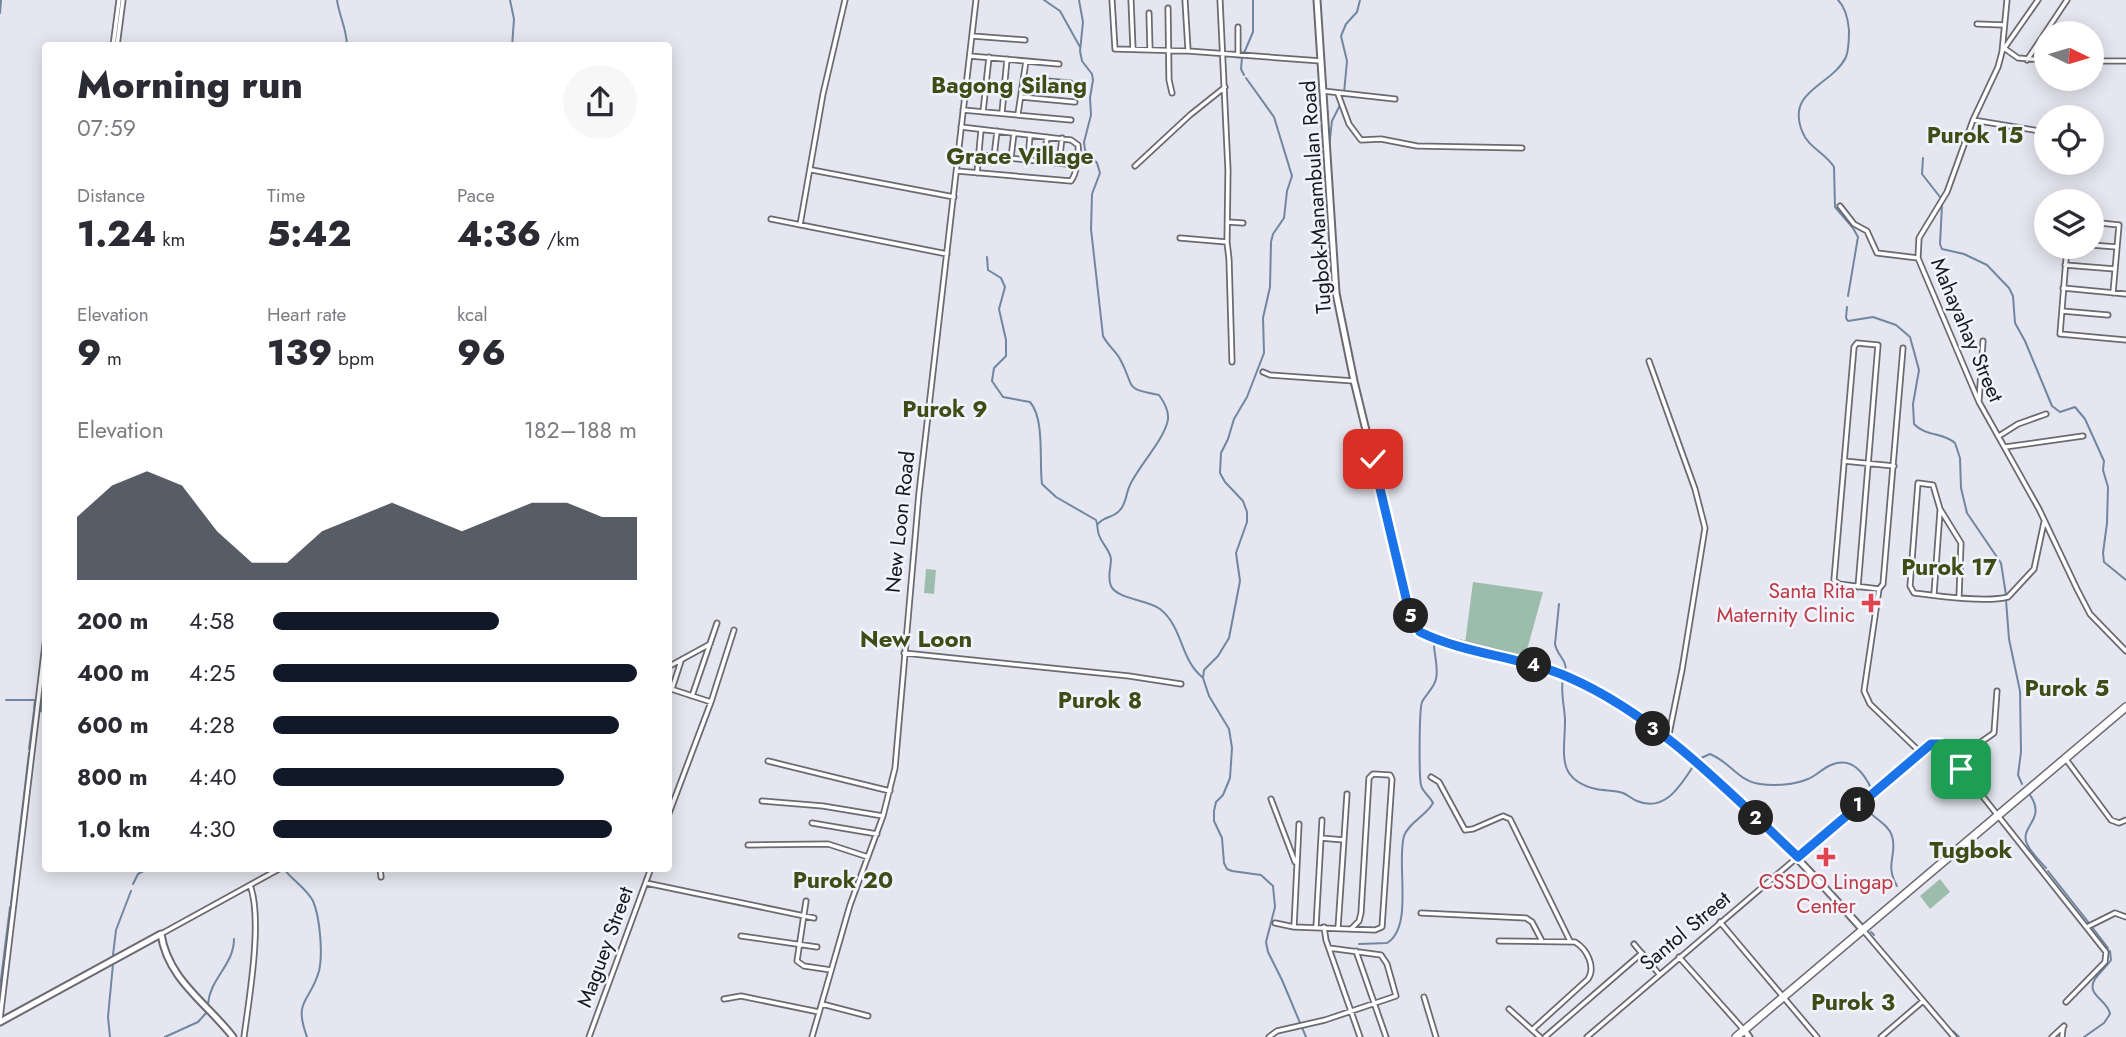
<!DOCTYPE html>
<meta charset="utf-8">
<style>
:root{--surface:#fff;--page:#f7f7f7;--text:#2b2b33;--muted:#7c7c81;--accent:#111827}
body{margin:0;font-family:Jost,sans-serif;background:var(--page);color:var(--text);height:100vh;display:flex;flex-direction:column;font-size:26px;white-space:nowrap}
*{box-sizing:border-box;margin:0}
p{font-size:23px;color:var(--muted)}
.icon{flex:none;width:38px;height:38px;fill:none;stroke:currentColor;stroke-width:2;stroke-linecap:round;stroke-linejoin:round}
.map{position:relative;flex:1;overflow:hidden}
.details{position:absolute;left:42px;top:42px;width:630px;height:830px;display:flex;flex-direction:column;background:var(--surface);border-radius:7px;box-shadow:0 4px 18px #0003}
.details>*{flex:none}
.needle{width:46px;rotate:95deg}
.buttons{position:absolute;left:2034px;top:21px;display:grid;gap:14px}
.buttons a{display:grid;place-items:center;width:70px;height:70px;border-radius:50%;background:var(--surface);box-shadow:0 4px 18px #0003;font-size:35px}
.pin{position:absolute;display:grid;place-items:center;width:60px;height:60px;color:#fff;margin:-30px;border-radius:14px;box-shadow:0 4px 10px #0006}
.km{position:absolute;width:35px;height:35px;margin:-18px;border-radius:50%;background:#222;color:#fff;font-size:19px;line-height:35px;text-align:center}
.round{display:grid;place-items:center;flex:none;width:74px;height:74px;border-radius:37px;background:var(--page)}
.headline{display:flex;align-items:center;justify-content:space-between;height:119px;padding:0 35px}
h1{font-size:38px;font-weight:800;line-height:52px}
.figures{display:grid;grid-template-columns:repeat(3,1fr);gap:10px;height:119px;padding:7px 35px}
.figures div{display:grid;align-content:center}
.figures b{font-size:35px;font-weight:800}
.figures small{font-size:19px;font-weight:400}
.figures p{font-size:19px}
.chart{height:196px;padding:14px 35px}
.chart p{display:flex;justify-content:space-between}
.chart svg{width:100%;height:126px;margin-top:7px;fill:var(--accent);opacity:.7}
ul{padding:0 35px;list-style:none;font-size:23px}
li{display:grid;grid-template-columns:112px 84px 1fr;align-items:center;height:52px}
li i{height:18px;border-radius:9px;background:var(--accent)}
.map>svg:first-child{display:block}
.green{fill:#9dbdac}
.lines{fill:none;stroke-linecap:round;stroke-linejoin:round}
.stream{stroke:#7087a1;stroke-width:2}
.street-casing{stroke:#6a6a73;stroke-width:7}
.secondary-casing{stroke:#6a6a73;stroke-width:9}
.highway-casing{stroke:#6a6a73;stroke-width:10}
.street{stroke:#fff;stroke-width:3.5}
.secondary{stroke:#fff;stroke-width:5}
.highway{stroke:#fff;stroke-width:7}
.route-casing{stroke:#fff;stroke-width:14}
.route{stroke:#1a73e8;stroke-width:9}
.health-dot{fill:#e0444e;stroke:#f2f3fd;stroke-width:2.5}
.labels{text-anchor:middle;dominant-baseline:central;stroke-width:5;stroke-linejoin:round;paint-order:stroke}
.street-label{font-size:21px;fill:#18191c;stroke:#f2f3fd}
.health-label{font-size:21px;fill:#be3a42;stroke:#f2f3fd;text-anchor:end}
.neighbourhood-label{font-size:23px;font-weight:bold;fill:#3e4c16;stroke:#f2f3fd}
.quarter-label{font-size:24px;font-weight:bold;fill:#3e4c16;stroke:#f2f3fd}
</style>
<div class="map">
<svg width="2126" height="1037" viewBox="0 0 2126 1037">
<rect width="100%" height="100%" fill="#e5e6ef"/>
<!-- green -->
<path class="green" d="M926 569 936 570 934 594 924 593Z
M1473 582 1543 592 1525 657 1465 643Z
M1940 879 1950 892 1930 909 1920 896Z"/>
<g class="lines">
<!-- stream -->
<path class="stream" d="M337 0C339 16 347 29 347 46
M510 0 514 19 512 46
M1044 0 1060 11 1080 47
M1079 0 1083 22 1080 51 1082 61 1092 74 1093 80 1090 98 1091 115 1084 142 1085 150 1097 163 1100 173 1092 194 1091 229 1103 336C1108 346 1116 351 1120 359 1136 388 1122 388 1159 395 1164 402 1169 410 1168 419 1166 437 1138 467 1130 485 1126 493 1126 504 1120 510 1114 518 1104 516 1098 524
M1838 0C1846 8 1848 19 1849 30 1849 39 1849 49 1846 57 1832 86 1786 90 1802 131 1808 148 1826 153 1834 167L1835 207 1853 228 1858 237 1848 296
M0 13 1 0
M1244 53 1253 32V0
M1242 57 1241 69 1244 75
M1246 78 1274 117 1292 176 1287 191 1284 218 1273 234 1271 242 1270 287 1263 318 1264 353 1247 397 1234 419 1228 439 1221 453 1220 473 1225 482 1243 501 1247 512V522L1236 553 1240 581 1229 638 1218 656 1204 670 1203 678 1209 696 1229 729 1232 748 1230 778 1223 795 1216 802 1214 811V821L1222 838 1224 863 1227 869 1232 871 1261 875 1273 886 1275 907 1266 942 1268 952 1282 980 1306 1037
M1344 93 1347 61 1341 36 1346 24 1357 12 1360 0
M1329 147 1332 121 1340 105
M1923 158 1922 174 1940 197
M1942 205 1940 244 1942 249 1964 254 1987 265 2009 288 2013 296 2015 323 2025 341 2052 406 2060 412 2075 407 2085 419 2104 461 2103 470 2108 487 2107 523 2103 553 2104 562 2126 580
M987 257 988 270 1001 278 1005 287 999 309 1006 340V356L994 368 992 381 1003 397 1030 402C1045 419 1039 462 1042 484L1056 497 1096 520C1098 525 1097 530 1099 535 1102 544 1110 550 1111 559 1111 568 1107 578 1111 586 1117 599 1148 600 1160 609 1183 627 1180 659 1202 677
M1847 307 1846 318 1848 321 1873 317 1896 325 1910 337 1919 370 1913 404 1914 424C1926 437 1943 432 1955 443L1960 458 1961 488 1967 513 2001 563 2006 595
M2006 600 2009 639 2020 691 2021 752 2018 775 2022 784
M1559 604 1555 644C1557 656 1568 660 1565 672
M1563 679C1560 694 1565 707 1565 721 1565 753 1555 779 1596 789 1605 791 1615 790 1623 793 1628 795 1632 799 1637 801 1665 813 1681 785 1694 765
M6 700H35L34 709
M41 701V711L46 714
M29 749 34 711
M1699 759 1710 754C1729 761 1739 782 1760 784 1775 786 1794 785 1808 779 1816 776 1823 768 1831 765 1852 756 1864 773 1872 790
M1874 795 1865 807C1872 818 1888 823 1892 836 1898 854 1884 864 1897 886
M2030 795C2047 820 2019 826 2027 844 2031 853 2040 861 2046 868
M284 869C292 880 306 888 313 901 320 917 323 954 319 971 310 1003 293 999 307 1037
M2048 871 2089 923
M133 884 138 874 149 868
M11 904 29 753
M2092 927 2108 948
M1871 932 1874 935
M1359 944 1387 943C1414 927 1396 863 1404 836 1409 822 1426 816 1433 803 1430 796 1423 793 1421 785 1419 778 1419 710 1422 702 1426 694 1434 688 1436 679 1439 665 1433 653 1434 640
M113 955 116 930 131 891
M0 987 10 907
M208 1004C210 978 234 965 234 939
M1953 1031 1959 1037
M110 1037 108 1017 113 964
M165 1037 198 1022 207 1012
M2084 1037 2104 1023 2110 1014C2108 1000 2085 995 2095 979 2100 972 2106 967 2111 960L2110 951"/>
<defs>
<path id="street" d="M1112 0 1115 49 1188 51 1321 61
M1131 0 1133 49
M1185 0 1188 50
M1220 0 1228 170 1227 242 1229 259 1232 362
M2007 0 2002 52 1998 67 1973 120 1947 192 1919 238 1918 258 1979 402 2039 509 2077 589 2090 614 2126 651
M1168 8 1169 80 1172 93
M1149 13 1150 50
M1977 24 2004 25
M1238 27V55
M2067 33 2070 29
M972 36 1025 40
M113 46 119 0
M117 46 123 0
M2004 48 2018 58 2046 60
M2003 50 2038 0
M970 56 1059 64
M2027 60 2067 0
M2091 61H2126
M1024 79 1070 83
M1323 91 1395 99
M1338 94 1349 124 1361 140 1381 139 1417 146 1522 148
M1021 97 1075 102
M963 110 1071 120
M983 112 989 57
M1002 113 1007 59
M1018 114 1026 61
M1973 120 2046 132
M2091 140 2100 141
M979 155 1076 165
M994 157 997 131
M1011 158 1014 133
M1028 160 1030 135
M1044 162 1047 137
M1059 163 1062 138
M1135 166 1190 115 1225 87
M812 170 954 197
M957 171 1071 181C1077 173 1079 155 1078 145L1071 140 961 127
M977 173 981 130
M1840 206 1854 224 1867 231 1877 253 1918 258
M771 219 947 254
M1228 222 1243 223
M2091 222 2119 225 2113 293
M800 225 823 94 845 0
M1180 238 1227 242
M2091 245 2117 247
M2067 247 2060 334 2126 340
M2065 265 2115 269
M2063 288 2126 294
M2062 311 2108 315
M1903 348 1883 584 1879 589 1864 691 1870 704 1920 752
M1649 361 1695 489 1705 528 1682 670 1668 739
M1263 372 1270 375 1354 381
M1979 401 1983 341
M1999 436 2018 424 2046 414
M2005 447 2083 436
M1844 461 1894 466
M1858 587 1878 345 1857 343 1854 347 1834 580 1839 584 1879 589
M1934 594 1940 511
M1959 597 1961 543 1940 509 1933 485 1918 483 1910 586 1914 593C1937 596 1986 603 2008 597L2034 569 2044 522
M904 653 1129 676 1181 684
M668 667 710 644
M668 688 711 702
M672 689 681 661
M692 696 717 623
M2065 758 2111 820 2119 823 2126 820
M768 761 890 791
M1961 769 1976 754 1981 742 1994 733 1997 691
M1431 777 1439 782 1465 830 1473 829 1503 816 1510 819 1570 941
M1271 799 1295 862
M762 801 823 806 883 816
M668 816 711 702 734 630
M812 823 877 834
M1321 838 1344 840
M748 845 828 844 868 857
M380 868 381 877
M646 883 814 918
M806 901 797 961 804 966 831 970
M1421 913 1526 918 1532 922 1542 941
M1720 922 1817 1037
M1275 923 1294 927 1375 930 1382 927 1392 779 1390 775 1373 774 1369 778 1361 913 1359 921 1352 928
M1294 927 1299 824
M1316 927 1322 820
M1324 927 1326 940 1360 1037
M2087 927 2115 913 2126 917
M1338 928 1347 794
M1863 930 1954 1037
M161 934 281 868
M741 936 817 947
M1499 941 1575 942C1587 949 1596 967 1588 979L1533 1029
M1634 944 1659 974
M1356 951 1386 1037
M1679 957 1743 1029
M1424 997 1436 1037
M724 999 741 996 819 1012
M822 1004 868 1016
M1509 1009 1540 1037
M0 1019 46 636
M244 1037C249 999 263 919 250 885
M589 1037 651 868
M812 1037 850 905 883 816 895 768 919 493 976 0
M1269 1037 1277 1031 1325 1020 1396 996 1387 964 1381 955 1329 948
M1545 1037 1642 953
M1587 1037 1924 749 1937 743 1961 769 2106 952 2105 962 2066 1002
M1881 1037 1923 1001
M2052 1037 2064 1026
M2062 1037 2063 1028"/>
<path id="secondary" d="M1317 0 1336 293 1354 381 1411 615 1416 628 1425 634C1473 649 1524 657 1569 677 1595 689 1619 705 1642 721 1726 780 1795 854 1863 930
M0 1022 161 934C168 980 207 1003 233 1037
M1744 1030 1749 1037"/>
<path id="highway" d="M1736 1037 2126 707"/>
</defs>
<!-- street casing -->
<use href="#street" class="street-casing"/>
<!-- secondary casing -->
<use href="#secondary" class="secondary-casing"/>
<!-- highway casing -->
<use href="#highway" class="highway-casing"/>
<!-- street -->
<use href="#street" class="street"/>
<!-- secondary -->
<use href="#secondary" class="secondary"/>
<!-- highway -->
<use href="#highway" class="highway"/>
</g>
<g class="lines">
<defs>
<path id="route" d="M1373 459 1410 615 1420 632C1465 654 1522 657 1568 677 1656 715 1729 792 1798 857L1931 744H1940L1961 769"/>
</defs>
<!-- route casing -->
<use href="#route" class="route-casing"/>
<!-- route -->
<use href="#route" class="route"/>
</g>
<!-- markers -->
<g class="health-dot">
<path d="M1867.5 592.5h7v7h7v7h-7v7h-7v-7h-7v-7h7z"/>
<path d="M1822.5 846.5h7v7h7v7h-7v7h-7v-7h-7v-7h7z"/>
</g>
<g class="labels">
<!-- street labels -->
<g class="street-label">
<text transform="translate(1316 197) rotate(-94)">Tugbok-Manambulan Road</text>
<text transform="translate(1967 330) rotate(67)">Mahayahay Street</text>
<text transform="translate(900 522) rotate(-84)">New Loon Road</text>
<text transform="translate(1685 931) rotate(-40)">Santol Street</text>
<text transform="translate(605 947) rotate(-70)">Maguey Street</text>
</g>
<!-- health labels -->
<g class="health-label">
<text x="1855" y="591">Santa Rita<tspan x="1855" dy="24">Maternity Clinic</tspan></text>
<text x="1826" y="882" text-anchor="middle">CSSDO Lingap<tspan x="1826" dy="24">Center</tspan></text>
</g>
<!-- neighbourhood labels -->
<g class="neighbourhood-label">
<text x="1009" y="85">Bagong Silang</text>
<text x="1975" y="135">Purok 15</text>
<text x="1020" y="156">Grace Village</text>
<text x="945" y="409">Purok 9</text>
<text x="1949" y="567">Purok 17</text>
<text x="2067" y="688">Purok 5</text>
<text x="1100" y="700">Purok 8</text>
<text x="843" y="880">Purok 20</text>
<text x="1853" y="1002">Purok 3</text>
</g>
<!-- quarter labels -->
<g class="quarter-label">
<text x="916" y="638">New Loon</text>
<text x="1971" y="849">Tugbok</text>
</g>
</g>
</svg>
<div class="buttons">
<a><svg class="needle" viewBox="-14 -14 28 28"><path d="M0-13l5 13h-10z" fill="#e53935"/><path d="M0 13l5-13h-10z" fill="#7c7c81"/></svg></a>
<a><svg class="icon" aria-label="locate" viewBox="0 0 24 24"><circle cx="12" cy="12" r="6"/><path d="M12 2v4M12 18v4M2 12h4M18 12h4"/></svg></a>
<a><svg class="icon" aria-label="layers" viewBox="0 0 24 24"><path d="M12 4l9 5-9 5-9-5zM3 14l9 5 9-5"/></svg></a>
</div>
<div class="pin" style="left:1961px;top:769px;background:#1e9e55"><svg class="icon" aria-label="arrive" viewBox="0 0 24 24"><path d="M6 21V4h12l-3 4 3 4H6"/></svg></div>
<div class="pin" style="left:1373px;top:459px;background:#d93025"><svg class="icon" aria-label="check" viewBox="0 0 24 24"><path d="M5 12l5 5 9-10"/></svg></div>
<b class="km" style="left:1858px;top:805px">1</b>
<b class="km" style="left:1756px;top:818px">2</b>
<b class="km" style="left:1653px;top:729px">3</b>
<b class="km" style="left:1534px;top:665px">4</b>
<b class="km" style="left:1411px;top:616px">5</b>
<section class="details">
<div class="headline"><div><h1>Morning run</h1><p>07:59</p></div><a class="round"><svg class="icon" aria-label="share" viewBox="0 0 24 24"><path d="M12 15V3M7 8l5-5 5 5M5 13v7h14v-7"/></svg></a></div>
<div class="figures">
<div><p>Distance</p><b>1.24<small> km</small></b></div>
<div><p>Time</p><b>5:42</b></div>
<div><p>Pace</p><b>4:36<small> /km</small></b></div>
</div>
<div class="figures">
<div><p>Elevation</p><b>9<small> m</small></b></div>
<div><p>Heart rate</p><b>139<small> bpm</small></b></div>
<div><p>kcal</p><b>96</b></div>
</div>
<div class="chart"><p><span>Elevation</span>182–188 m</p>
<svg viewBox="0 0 160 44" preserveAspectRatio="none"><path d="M0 44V22L10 11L20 6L30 11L40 27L50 38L60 38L70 27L80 22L90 17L100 22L110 27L120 22L130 17L140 17L150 22L160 22V44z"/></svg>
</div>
<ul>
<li><b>200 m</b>4:58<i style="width:62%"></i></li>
<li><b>400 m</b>4:25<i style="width:100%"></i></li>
<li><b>600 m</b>4:28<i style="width:95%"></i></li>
<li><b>800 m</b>4:40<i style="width:80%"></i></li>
<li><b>1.0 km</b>4:30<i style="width:93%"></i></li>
</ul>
</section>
</div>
